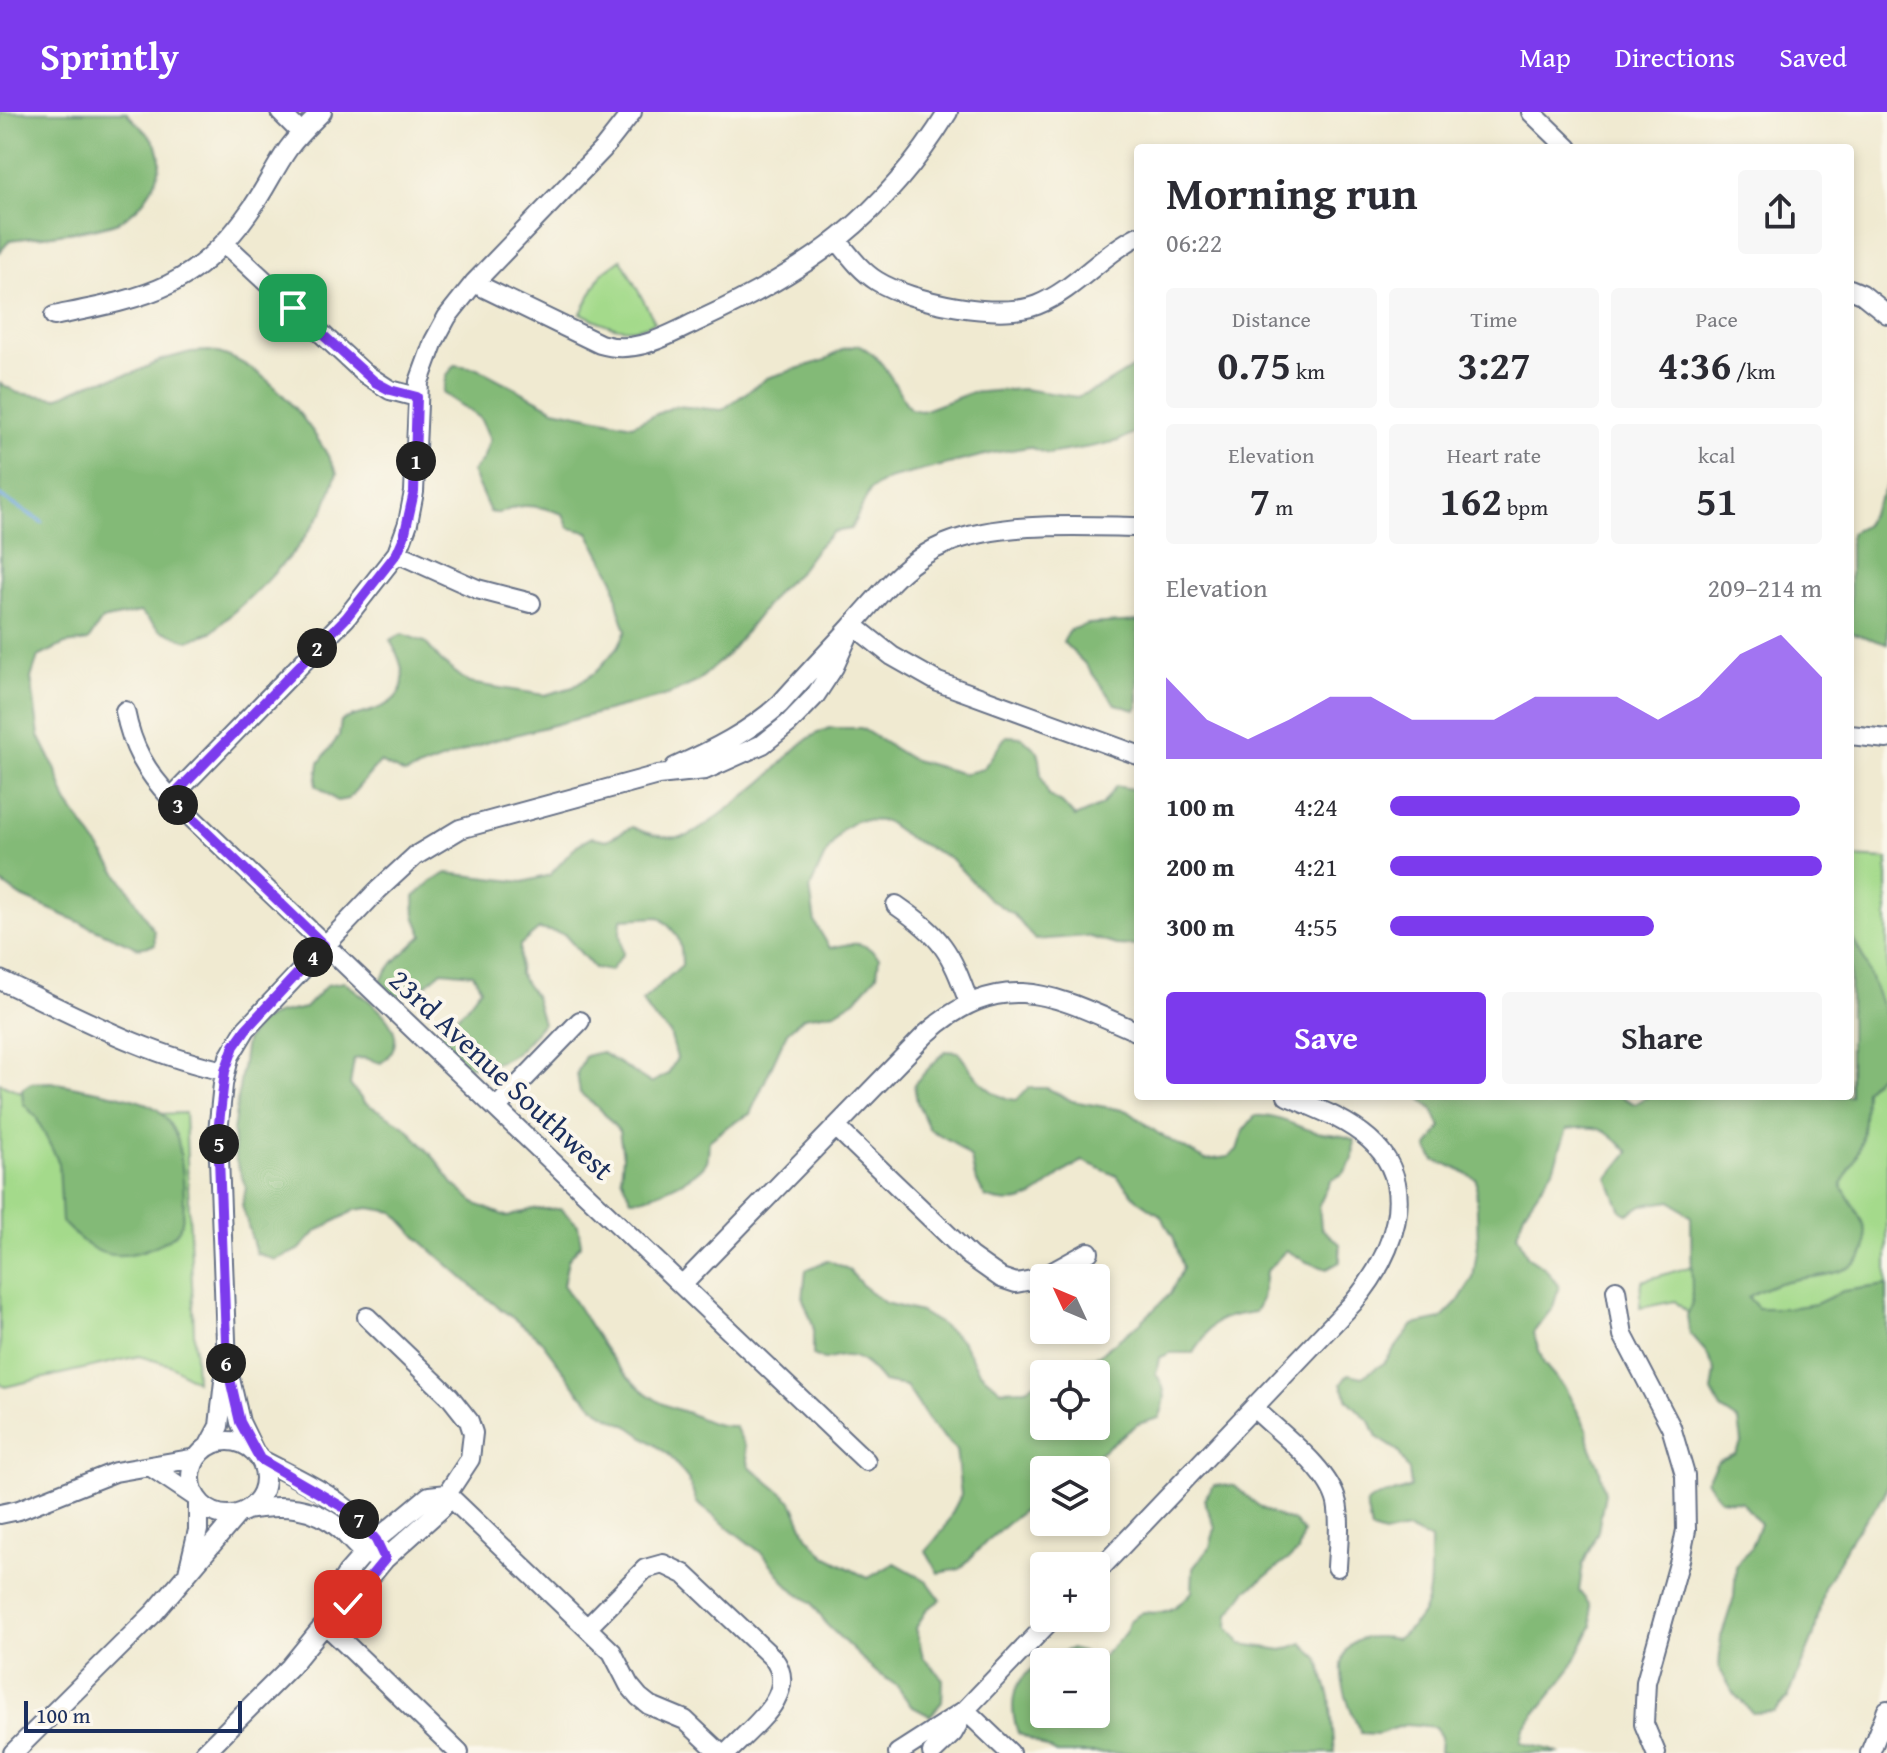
<!DOCTYPE html>
<meta charset="utf-8">
<style>
:root{--surface:#fff;--page:#f7f7f7;--text:#2b2b33;--muted:#7c7c81;--accent:#7c3aed}
body{margin:0;font-family:"Gentium Book Plus",serif;background:var(--page);color:var(--text);height:100vh;display:flex;flex-direction:column;font-size:30px;white-space:nowrap}
*{box-sizing:border-box;margin:0}
p{font-size:26px;color:var(--muted)}
.icon{flex:none;width:44px;height:44px;fill:none;stroke:currentColor;stroke-width:2;stroke-linecap:round;stroke-linejoin:round}
.map{position:relative;flex:1;overflow:hidden}
.side{position:absolute;left:1134px;top:32px;width:720px;height:956px;display:flex;flex-direction:column;background:var(--surface);border-radius:8px;box-shadow:0 4px 12px #0003}
.side>*{flex:none}
.needle{width:52px;rotate:314deg}
.buttons{position:absolute;left:1030px;top:1152px;display:grid;gap:16px}
.buttons a{display:grid;place-items:center;width:80px;height:80px;border-radius:8px;background:var(--surface);box-shadow:0 4px 12px #0003;font-size:40px}
.scale{position:absolute;left:24px;bottom:20px;width:218px;box-sizing:border-box;padding-left:8px;border:4px solid #1b2f5e;border-top:0;font-size:22px;line-height:28px;white-space:nowrap;color:#1b2f5e;-webkit-text-stroke:6px #fbf7ec;paint-order:stroke}
.pin{position:absolute;display:grid;place-items:center;width:68px;height:68px;color:#fff;margin:-34px;border-radius:16px;box-shadow:0 4px 12px #0006}
.km{position:absolute;width:40px;height:40px;margin:-20px;border-radius:50%;background:#222;color:#fff;font-size:22px;line-height:40px;text-align:center}
.round{display:grid;place-items:center;flex:none;width:84px;height:84px;border-radius:8px;background:var(--page)}
.headline{display:flex;align-items:center;justify-content:space-between;height:136px;padding:0 32px}
h1{font-size:44px;font-weight:800;line-height:60px}
.metrics{display:grid;grid-template-columns:repeat(3,1fr);gap:12px;height:136px;padding:8px 32px}
.metrics div{display:grid;align-content:center;border-radius:8px;background:var(--page);text-align:center}
.metrics b{font-size:40px;font-weight:800}
.metrics small{font-size:22px;font-weight:400}
.metrics p{font-size:22px}
.chart{height:224px;padding:16px 32px}
.chart p{display:flex;justify-content:space-between}
.chart svg{width:100%;height:144px;margin-top:8px;fill:var(--accent);opacity:.7}
.button{display:flex;gap:16px;margin-top:auto;padding:16px 32px}
.button a{flex:1;height:92px;border-radius:8px;background:var(--accent);color:#fff;font-size:32px;font-weight:800;line-height:92px;text-align:center}
.button a+a{background:var(--page);color:var(--text)}
ul{padding:0 32px;list-style:none;font-size:26px}
li{display:grid;grid-template-columns:128px 96px 1fr;align-items:center;height:60px}
li i{height:20px;border-radius:10px;background:var(--accent)}
header{display:flex;align-items:center;gap:48px;box-sizing:border-box;height:112px;padding:0 40px;background:var(--accent);color:#fff}
header strong{font-size:38px}
nav{display:flex;gap:44px;margin-inline-start:auto;font-size:28px}
.map>svg:first-child{display:block}
.green{fill:#a4da8b;stroke:#608474;stroke-width:2}
.forest{fill:#83ba77;stroke:#4f746a;stroke-width:2;fill-rule:evenodd}
.lines{fill:none;stroke-linecap:round;stroke-linejoin:round}
.stream{stroke:#6ea6dd;stroke-width:4}
.minor-casing{stroke:#667086;stroke-width:22}
.minor{stroke:#fff;stroke-width:18}
.route-casing{stroke:#fff;stroke-width:16}
.route{stroke:#7c3aed;stroke-width:10}
.labels{text-anchor:middle;dominant-baseline:central;stroke-width:8;stroke-linejoin:round;paint-order:stroke}
.street-label{font-size:30px;fill:#1b2f5e;stroke:#fbf7ec}
</style>
<header>
<strong>Sprintly</strong>
<nav><a>Map</a><a>Directions</a><a>Saved</a></nav>
</header>
<div class="map">
<svg width="1887" height="1641" viewBox="0 0 1887 1641">
<rect width="100%" height="100%" fill="#fbf7ec"/>
<filter id="ink" filterUnits="userSpaceOnUse"><feTurbulence type="fractalNoise" baseFrequency=".0125" numOctaves="2"/><feDisplacementMap in="SourceGraphic" scale="16" xChannelSelector="R" yChannelSelector="G"/><feConvolveMatrix kernelMatrix="1 2 1 2 8 2 1 2 1" color-interpolation-filters="sRGB"/></filter>
<filter id="wash" filterUnits="userSpaceOnUse"><feTurbulence type="fractalNoise" baseFrequency=".006" numOctaves="4" result="noise"/><feDisplacementMap in="SourceGraphic" scale="32" xChannelSelector="R" yChannelSelector="G"/><feGaussianBlur stdDeviation="1.8" result="paint"/><feColorMatrix in="noise" values="0 0 0 0 0 0 0 0 0 0 0 0 0 0 0 0 0 1.4 0 .05"/><feComposite in="paint" operator="in"/></filter>
<g filter="url(#wash)">
<rect width="100%" height="100%" fill="#f0ead1"/>
<!-- green -->
<path class="green" d="M621 147 655 210C627 224 607 214 581 201L602 161Z
M1850 745 1887 747V1193L1757 1269 1675 1189 1640 1196 1642 1169 1716 1147 1850 984Z
M0 971 78 1005 185 1001 196 1269 170 1253 139 1244 5 1275 0 1271Z"/>
<!-- forest -->
<path class="forest" d="M0 0H126C135 11 154 25 158 37 167 63 143 96 120 109 100 119 35 125 10 128L0 140Z
M858 233C886 246 893 273 910 297L922 299 970 281 993 279 1023 277 1077 285 1099 276 1138 252V319L1118 329 1090 335 1048 342 1029 335 993 341 888 367 870 378 851 417 833 420 816 437 798 461 778 479 728 542 697 570 668 583 488 630 405 662 380 650 348 687 337 689 316 673 319 651 339 624 341 609C353 603 365 602 377 597 414 583 405 555 390 528L402 522 425 530 441 549 469 571 545 583 573 575 596 560 618 535 626 519 618 494 614 468 588 420 569 416 563 402C549 397 531 392 516 395 505 398 502 403 490 400L472 360 483 347 490 327 480 306 443 281 447 263 455 253 477 256 554 297 632 313 675 294 722 298 767 266 825 248 843 237Z
M210 239C266 250 313 312 337 361L324 398 297 436 266 470 212 520 188 529 160 518 140 500 102 508 88 529 65 532 38 545 31 566 39 624 55 656 67 690 129 778 154 819 155 833 138 836 20 784 0 770V271L18 281 57 286 93 270 134 261 161 248 191 240Z
M1887 374V532L1850 520V421L1864 414Z
M1138 509V595L1135 598 1115 592 1085 552 1063 530 1070 518 1088 512Z
M830 616H861L911 647 964 662 983 657 1006 624 1022 625 1038 640 1041 663 1049 684 1062 691 1075 705 1102 693 1116 674 1133 677 1138 703V834L1116 833 1087 824 1035 828 1014 803 988 786 950 746 909 726 885 709 857 708 842 718 824 745 810 776 815 811 830 836C853 831 862 827 879 845L877 863 855 888 835 900 804 905 787 920 750 1002 728 1014 709 1029C708 1035 709 1044 707 1049 698 1066 649 1087 631 1087L621 1065 623 1044 619 1019 601 998 580 981 577 961 585 944 601 940 651 971 668 962 677 946 670 921 654 906 642 889 682 853C682 828 678 821 659 805L621 807 620 821 623 842 610 859 594 856 564 822 539 817 520 833 519 862 535 885 543 911C514 946 509 952 464 955L447 937 441 918 465 897 481 876 473 862 442 859 417 880 394 884 380 869 394 850 423 823 415 804 414 785 431 770 447 761 523 770 550 763 577 733 592 725 607 728 632 715C649 723 668 728 687 724 699 721 761 672 772 661 792 641 803 625 830 616Z
M1850 823 1862 843 1887 908V955L1865 978C1864 1021 1865 1035 1841 1072 1847 1085 1860 1101 1864 1115 1878 1165 1820 1162 1788 1169 1774 1172 1760 1178 1748 1185L1758 1196H1788L1816 1192 1843 1179 1887 1173V1373L1884 1384 1853 1423 1824 1476 1814 1523 1788 1586 1774 1600 1753 1601 1734 1582 1719 1556 1721 1525 1734 1485 1736 1454 1750 1437 1760 1412 1742 1390 1720 1387 1706 1369 1718 1349 1735 1342 1742 1330 1739 1309 1721 1297 1712 1280 1715 1259 1706 1240 1690 1222 1687 1204 1692 1190 1691 1105 1671 1089 1642 1093 1628 1102 1621 1099 1608 1066 1629 1040C1604 1017 1601 1012 1567 1017L1553 1057 1524 1100 1517 1122 1527 1144 1545 1156 1559 1175 1553 1195 1533 1221 1544 1252 1565 1276 1587 1317 1588 1329 1599 1355 1605 1381 1598 1419 1583 1452 1579 1479 1590 1493 1592 1514 1569 1560 1524 1616 1521 1630C1532 1636 1547 1634 1558 1641H1440L1441 1625 1435 1615 1408 1612 1378 1622 1361 1621C1339 1577 1321 1513 1396 1527 1437 1501 1429 1472 1430 1428L1408 1418 1384 1422 1371 1418 1366 1392C1379 1380 1395 1383 1411 1375L1409 1359 1398 1339 1377 1325 1371 1311 1348 1288 1341 1272 1348 1262 1362 1265 1384 1251 1413 1213 1441 1207 1458 1190 1473 1166 1478 1132 1476 1067 1456 1056 1435 1049 1427 1036 1441 1015 1433 998 1418 984H1620L1635 992 1649 984H1850Z
M344 870C369 888 420 921 381 951L364 946 354 947 350 973 364 990 405 1014 436 1048 453 1072 478 1093 508 1105 533 1097H561L578 1113 581 1132 568 1148 563 1173C593 1214 613 1263 658 1289 667 1295 678 1297 688 1301 707 1309 713 1314 735 1314L745 1334 749 1354 792 1389 807 1424 825 1444 868 1466 895 1451 927 1469 941 1488 927 1497 916 1516 923 1545 943 1567 942 1590 930 1604 911 1594 897 1574 875 1559 826 1512 812 1491 788 1474 764 1443 697 1391 688 1367 668 1342 630 1315 603 1302 580 1281 539 1226 480 1181 418 1126 394 1100 369 1096 355 1098 317 1119 299 1138 275 1148 256 1141 242 1093 246 1076 235 1046 233 1019 246 929 259 911 276 902 305 896 327 873Z
M945 939 958 940C974 962 988 986 1017 988L1028 976H1047L1072 989 1128 999 1159 1022 1206 1048 1228 1045 1237 1038 1243 1019 1255 1004C1277 1002 1295 1015 1317 1020 1331 1023 1341 1021 1354 1028L1353 1047 1344 1061 1331 1068 1319 1093 1321 1116 1340 1132V1150L1327 1157 1307 1150 1286 1138 1266 1160 1262 1187 1255 1200C1242 1202 1221 1204 1212 1214 1204 1223 1201 1233 1193 1241H1170L1159 1246 1156 1262C1167 1278 1167 1288 1159 1306L1138 1312 1097 1343 1081 1349 1076 1358H1044V1389L1022 1399 986 1430 960 1457 938 1461 926 1439 944 1417 961 1383 956 1337 934 1316 906 1274 883 1270C874 1258 861 1243 845 1244 828 1244 833 1252 813 1243V1213L803 1187 806 1158 828 1148 848 1157 863 1174 885 1191 920 1200 942 1213 962 1229 978 1258 1001 1278 1026 1277 1044 1265V1314H1096V1262H1048L1062 1251 1099 1243 1140 1211 1170 1182 1183 1156 1173 1124 1160 1103 1138 1088 1117 1064 1083 1049C1043 1067 1037 1103 985 1085L975 1066 971 1046 954 1031 929 1017 917 990 914 972Z
M52 970C77 976 140 984 158 998 165 1004 176 1020 178 1029 182 1047 189 1104 178 1119 173 1127 161 1131 153 1135 111 1153 92 1141 62 1110L59 1051 36 1005 23 991 22 977 31 971Z
M1214 1373 1235 1374C1254 1391 1268 1404 1294 1409L1303 1420 1298 1440 1246 1479 1229 1502 1228 1515 1241 1532 1283 1538 1302 1531 1318 1546 1330 1585 1335 1641H1057L1018 1621C1001 1571 1028 1555 1070 1537L1102 1545 1126 1521 1129 1509 1143 1500C1166 1503 1176 1497 1192 1480L1193 1456 1210 1435 1215 1416 1204 1387ZM1044 1550H1096V1602H1044Z"/>
<g class="lines">
<!-- stream -->
<path class="stream" d="M0 384 42 410"/>
</g>
</g>
<g filter="url(#ink)">
<g class="lines">
<defs>
<path id="minor" d="M280 0 301 21
M1531 0 1568 36
M838 129C850 144 861 159 877 169 911 190 999 208 1037 193 1075 178 1102 142 1138 124
M224 131 364 261 390 278 417 285
M474 171 600 232C636 243 666 224 698 209 809 158 883 106 948 0
M1850 177 1862 182 1887 202
M54 204C141 186 194 179 249 100 264 80 274 57 288 37 298 23 310 12 322 0
M397 441 477 477 531 491
M853 513 892 544 938 570 1138 643
M125 599C132 635 146 660 171 686L866 1349
M1850 623 1887 627
M675 655C713 638 749 620 780 592 803 566 827 541 850 516 879 484 904 449 945 432 1000 409 1079 414 1138 415
M171 686 346 506 397 441 408 411 414 380 419 270 434 229 447 205 474 171 603 37 632 0
M896 793C942 825 950 838 969 891
M0 868C73 902 146 943 225 959
M496 996 580 909
M836 1015 970 1144 1001 1166 1016 1171 1032 1168 1049 1162 1089 1140
M683 1172 926 922C1003 853 1055 884 1138 920
M1616 1178 1623 1223 1671 1315 1685 1363 1686 1418 1680 1448 1646 1570 1644 1612 1656 1641
M1254 1296C1279 1321 1329 1356 1337 1391 1341 1411 1338 1434 1337 1455
M191 1366a37 37 0 1 1 74 0a37 37 0 1 1-74 0Z
M209 1333 219 1314 224 1269
M254 1339 240 1310 227 1254 218 1020 223 972 229 945 246 917 377 779 415 744 460 717 658 663 705 658 763 632 788 612 815 584 834 555 853 513
M260 1347C303 1370 358 1391 380 1437
M151 1355 194 1384
M447 1382 612 1540 629 1573 639 1585 649 1593 685 1608 720 1641
M247 1398C282 1392 314 1393 341 1418 353 1429 359 1441 375 1445
M0 1402 19 1398 115 1360 196 1346
M188 1460 198 1418V1390
M1096 1461 1353 1191C1391 1146 1423 1074 1369 1027 1345 1006 1315 996 1287 984
M325 1512 330 1488 347 1461 376 1428 429 1384 447 1382
M325 1512 459 1641
M587 1516 645 1457 663 1452 684 1462 773 1546C801 1582 750 1616 727 1641
M965 1598 1010 1641
M13 1641 154 1501 237 1403
M204 1641 290 1555 325 1512 348 1492 385 1447 442 1396 447 1382 470 1347 473 1321 469 1309 450 1285 367 1205
M898 1641 965 1598 1053 1506
M932 1641 953 1621 964 1601
M1870 1641 1887 1598"/>
</defs>
<!-- minor casing -->
<use href="#minor" class="minor-casing"/>
<!-- minor -->
<use href="#minor" class="minor"/>
</g>
</g>
<g class="lines" filter="url(#ink)">
<defs>
<path id="route" d="M293 196 375 270 390 278 417 285 414 380 404 425 397 441 346 506 171 686 324 833 246 917 234 934 225 959 218 1020 227 1254 240 1310 260 1347 353 1401 376 1428 385 1447 348 1492"/>
</defs>
<!-- route casing -->
<use href="#route" class="route-casing"/>
<!-- route -->
<use href="#route" class="route"/>
</g>
<g class="labels">
<!-- street labels -->
<g class="street-label">
<text transform="translate(502 962) rotate(43)">23rd Avenue Southwest</text>
</g>
</g>
</svg>
<div class="buttons">
<a><svg class="needle" viewBox="-14 -14 28 28"><path d="M0-13l5 13h-10z" fill="#e53935"/><path d="M0 13l5-13h-10z" fill="#7c7c81"/></svg></a>
<a><svg class="icon" aria-label="locate" viewBox="0 0 24 24"><circle cx="12" cy="12" r="6"/><path d="M12 2v4M12 18v4M2 12h4M18 12h4"/></svg></a>
<a><svg class="icon" aria-label="layers" viewBox="0 0 24 24"><path d="M12 4l9 5-9 5-9-5zM3 14l9 5 9-5"/></svg></a>
<a>+</a>
<a>−</a>
</div>
<div class="scale">100 m</div>
<div class="pin" style="left:293px;top:196px;background:#1e9e55"><svg class="icon" aria-label="arrive" viewBox="0 0 24 24"><path d="M6 21V4h12l-3 4 3 4H6"/></svg></div>
<div class="pin" style="left:348px;top:1492px;background:#d93025"><svg class="icon" aria-label="check" viewBox="0 0 24 24"><path d="M5 12l5 5 9-10"/></svg></div>
<b class="km" style="left:416px;top:349px">1</b>
<b class="km" style="left:317px;top:536px">2</b>
<b class="km" style="left:178px;top:693px">3</b>
<b class="km" style="left:313px;top:845px">4</b>
<b class="km" style="left:219px;top:1032px">5</b>
<b class="km" style="left:226px;top:1251px">6</b>
<b class="km" style="left:359px;top:1407px">7</b>
<section class="side">
<div class="headline"><div><h1>Morning run</h1><p>06:22</p></div><a class="round"><svg class="icon" aria-label="share" viewBox="0 0 24 24"><path d="M12 15V3M7 8l5-5 5 5M5 13v7h14v-7"/></svg></a></div>
<div class="metrics">
<div><p>Distance</p><b>0.75<small> km</small></b></div>
<div><p>Time</p><b>3:27</b></div>
<div><p>Pace</p><b>4:36<small> /km</small></b></div>
</div>
<div class="metrics">
<div><p>Elevation</p><b>7<small> m</small></b></div>
<div><p>Heart rate</p><b>162<small> bpm</small></b></div>
<div><p>kcal</p><b>51</b></div>
</div>
<div class="chart"><p><span>Elevation</span>209–214 m</p>
<svg viewBox="0 0 160 44" preserveAspectRatio="none"><path d="M0 44V19L10 32L20 38L30 32L40 25L50 25L60 32L70 32L80 32L90 25L100 25L110 25L120 32L130 25L140 12L150 6L160 19V44z"/></svg>
</div>
<ul>
<li><b>100 m</b>4:24<i style="width:95%"></i></li>
<li><b>200 m</b>4:21<i style="width:100%"></i></li>
<li><b>300 m</b>4:55<i style="width:61%"></i></li>
</ul>
<div class="button"><a>Save</a><a>Share</a></div>
</section>
</div>
